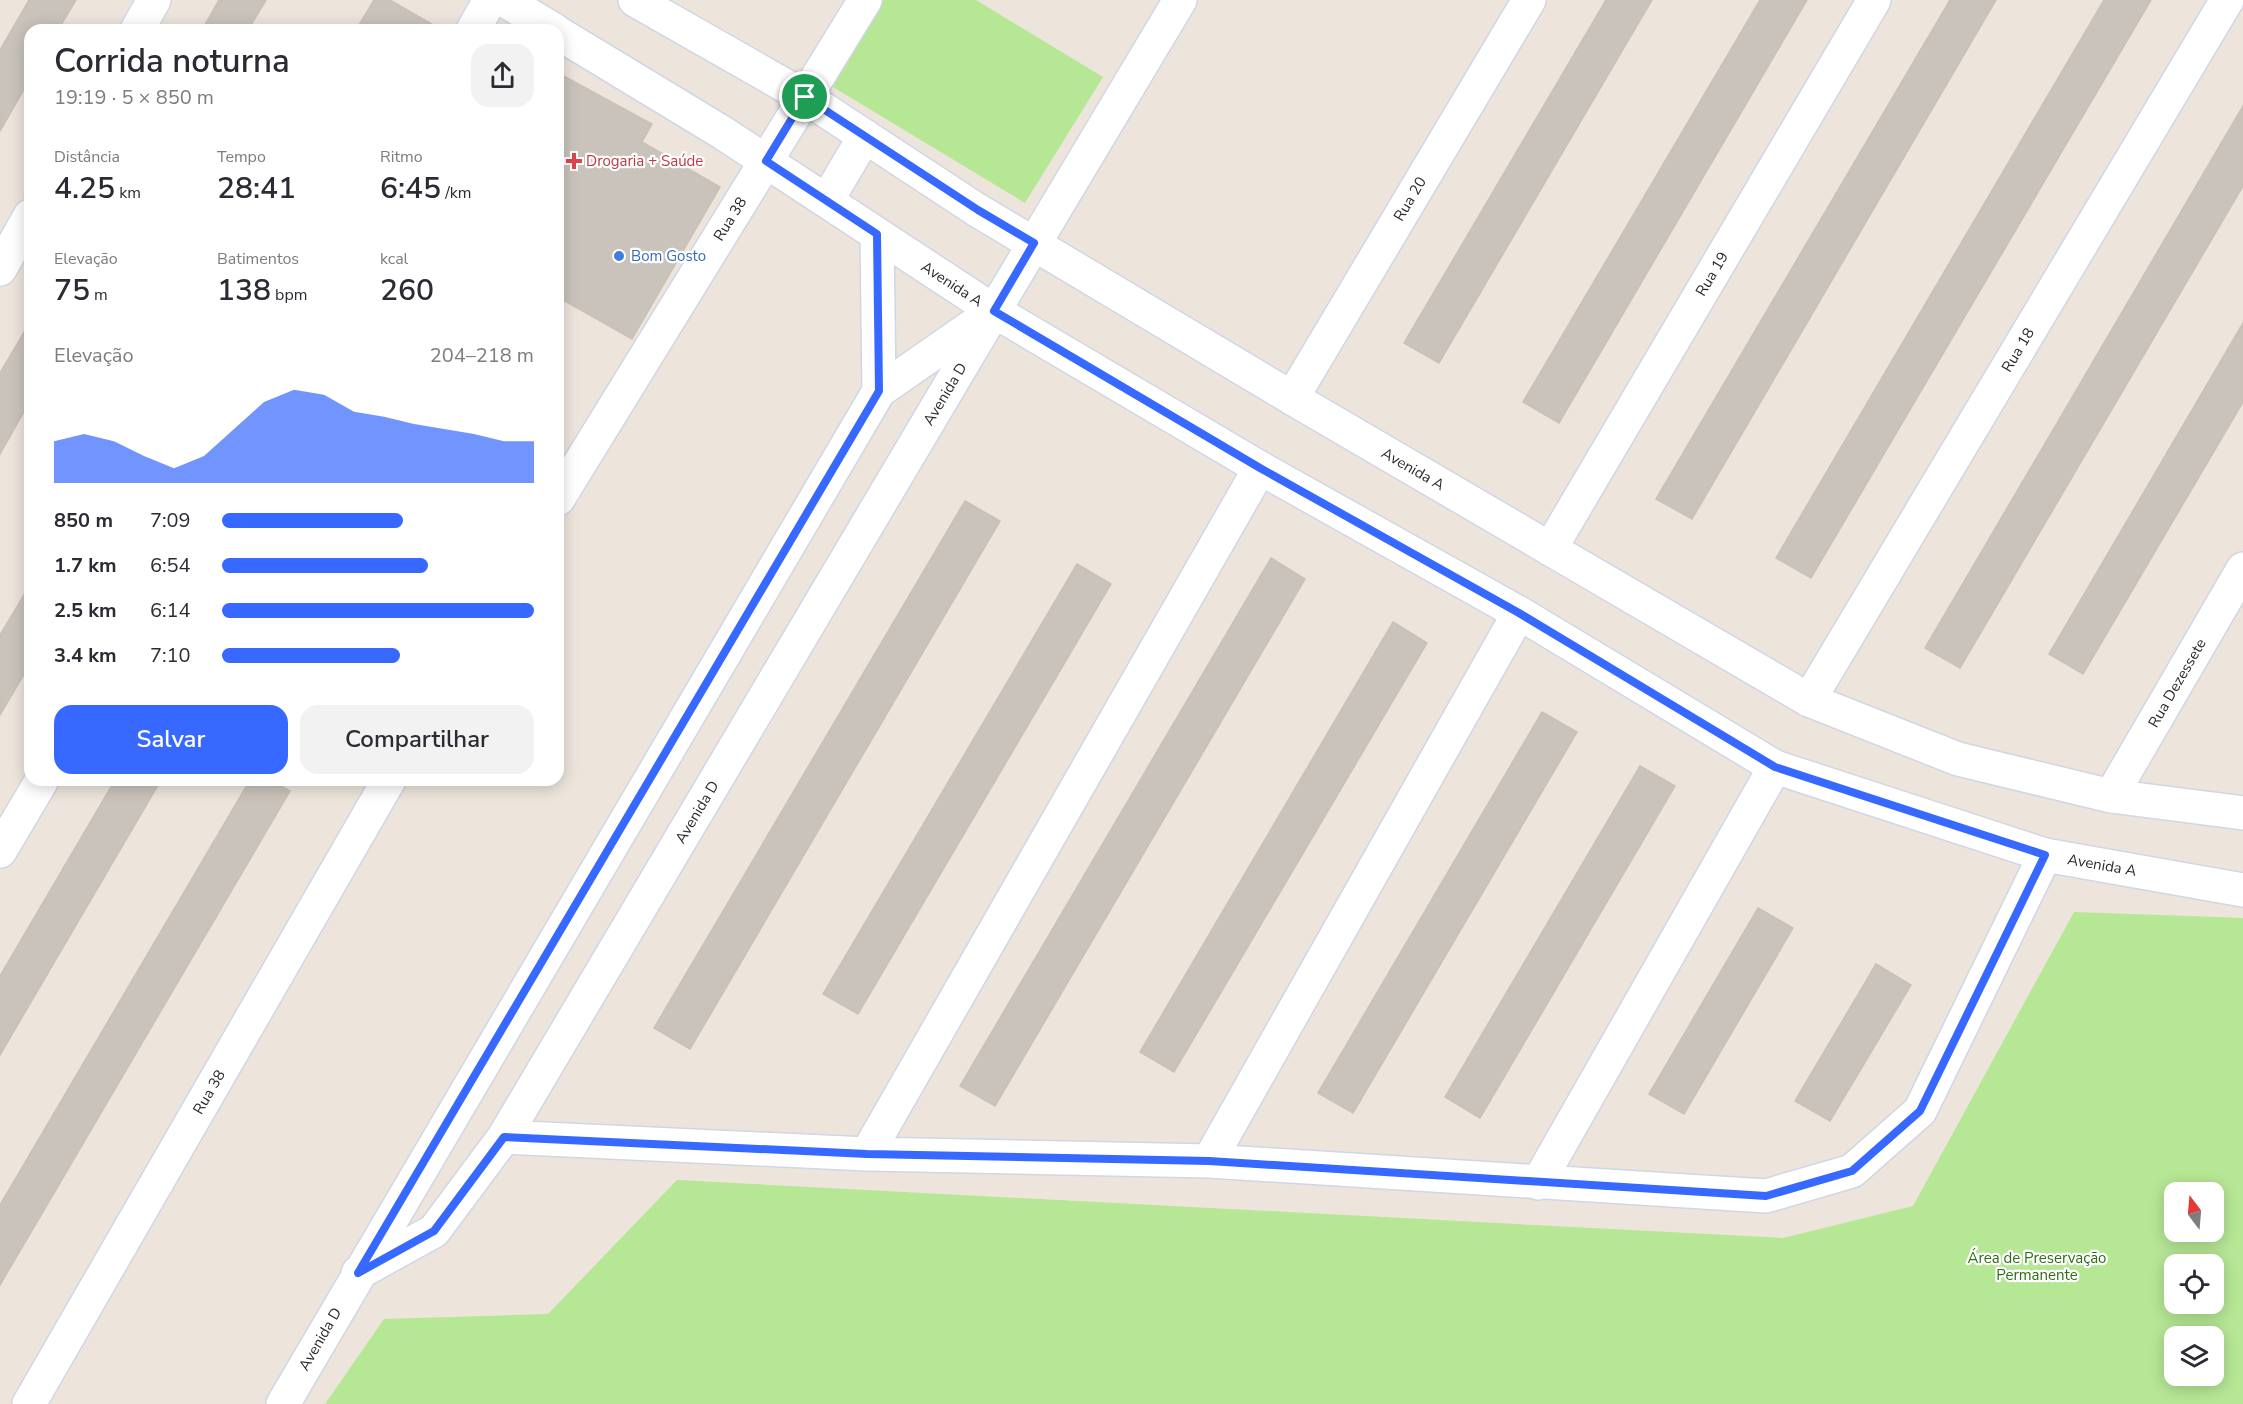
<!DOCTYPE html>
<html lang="pt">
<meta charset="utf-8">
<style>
:root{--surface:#fff;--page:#f2f2f3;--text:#2b2b33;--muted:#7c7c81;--accent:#3768ff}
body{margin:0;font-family:"Nunito Sans",sans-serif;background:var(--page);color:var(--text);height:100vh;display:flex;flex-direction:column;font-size:22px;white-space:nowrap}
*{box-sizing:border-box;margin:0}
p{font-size:20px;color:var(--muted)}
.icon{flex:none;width:33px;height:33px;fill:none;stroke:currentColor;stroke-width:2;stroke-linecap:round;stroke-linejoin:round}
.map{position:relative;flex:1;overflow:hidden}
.sheet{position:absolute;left:24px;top:24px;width:540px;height:762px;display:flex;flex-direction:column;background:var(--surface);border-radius:18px;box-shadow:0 3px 15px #0003}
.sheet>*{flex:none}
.needle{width:39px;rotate:344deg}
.fabs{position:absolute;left:2164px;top:1182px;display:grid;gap:12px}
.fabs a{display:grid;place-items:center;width:60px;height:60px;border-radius:12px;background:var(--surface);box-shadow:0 3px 15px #0003;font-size:30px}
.pin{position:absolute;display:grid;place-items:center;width:51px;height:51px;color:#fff;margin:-26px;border:3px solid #fff;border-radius:50%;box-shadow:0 2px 6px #0007}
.round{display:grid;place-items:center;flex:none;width:63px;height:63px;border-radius:18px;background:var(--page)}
.headline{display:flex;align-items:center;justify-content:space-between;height:102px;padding:0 30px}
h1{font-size:33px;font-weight:600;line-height:45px}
.stats{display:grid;grid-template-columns:repeat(3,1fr);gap:9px;height:102px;padding:6px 30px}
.stats div{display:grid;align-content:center}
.stats b{font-size:30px;font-weight:600}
.stats small{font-size:16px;font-weight:400}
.stats p{font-size:16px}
.chart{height:168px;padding:12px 30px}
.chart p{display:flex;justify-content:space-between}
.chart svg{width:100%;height:108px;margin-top:6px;fill:var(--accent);opacity:.7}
.primary-button{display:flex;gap:12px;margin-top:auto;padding:12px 30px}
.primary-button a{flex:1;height:69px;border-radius:18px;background:var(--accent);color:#fff;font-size:24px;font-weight:600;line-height:69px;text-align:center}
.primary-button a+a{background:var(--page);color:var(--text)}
ul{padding:0 30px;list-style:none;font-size:20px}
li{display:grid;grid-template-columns:96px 72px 1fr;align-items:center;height:45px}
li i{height:15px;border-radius:8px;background:var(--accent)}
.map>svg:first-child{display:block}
.green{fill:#b6e795;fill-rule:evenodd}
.building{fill:#c9c3bb;stroke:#c9c1b5;stroke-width:1.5}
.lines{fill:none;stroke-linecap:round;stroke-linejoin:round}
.minor-casing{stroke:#d1d6e4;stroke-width:36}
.tertiary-casing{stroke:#d1d6e4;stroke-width:36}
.minor{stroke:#fff;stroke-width:33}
.tertiary{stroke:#fff;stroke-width:33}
.route-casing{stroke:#fff;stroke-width:12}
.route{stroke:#3768ff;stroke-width:8}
.health-dot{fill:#e0444e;stroke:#fff;stroke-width:2}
.shop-dot{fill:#3f7fe0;stroke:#fff;stroke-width:2}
.labels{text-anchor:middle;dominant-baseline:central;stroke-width:4.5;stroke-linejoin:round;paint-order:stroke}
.health-label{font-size:15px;fill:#be3a42;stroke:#fff;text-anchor:start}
.street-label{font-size:15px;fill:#2b2b2b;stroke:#fff}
.shop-label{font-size:15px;fill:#366cbe;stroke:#fff;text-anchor:start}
.park-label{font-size:15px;fill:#2d6d16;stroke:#fff}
</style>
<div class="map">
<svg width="2243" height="1404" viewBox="0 0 2243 1404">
<rect width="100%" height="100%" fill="#ede5dc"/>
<!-- green -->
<path class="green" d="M880 0H976L1103 77 1025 203 828 84Z
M2074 912 2243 918V1404H325L384 1319 548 1314 677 1180 1783 1238 1913 1206ZM2175 1192H2214V1232H2175ZM2175 1264H2214V1304H2175ZM2175 1336H2214V1376H2175Z"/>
<!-- building -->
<path class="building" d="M29 0H76L58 30H30V79L0 131V50Z
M219 0H266L248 30H202Z
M374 0H390L442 30H356Z
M1606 0H1652L1439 363 1404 343Z
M1760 0H1807L1559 423 1523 402Z
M1950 0H1996L1692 519 1656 499Z
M2104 0H2151L1811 578 1776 558Z
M558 73 652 124 642 142 720 187 632 339 558 297Z
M2243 106V186L1960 668 1925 648Z
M30 322V401L0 454V373Z
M2243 323V402L2083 674 2049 654Z
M965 501 1000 521 690 1049 654 1028Z
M1271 558 1305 579 995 1106 960 1086Z
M1077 564 1111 584 858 1014 823 994Z
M30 585V664L0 715V635Z
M1393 622 1427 643 1174 1072 1140 1052Z
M1542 712 1577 732 1353 1113 1318 1093Z
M1640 766 1675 786 1480 1118 1445 1097Z
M115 780H161L0 1055V976Z
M250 780H271L290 791 0 1285V1205Z
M1758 908 1793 928 1684 1114 1649 1094Z
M1876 964 1911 985 1830 1121 1795 1101Z"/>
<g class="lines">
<defs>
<path id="minor" d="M137 30 154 0
M473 30 490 0
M0 269 30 216
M1292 398 1529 0
M558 499 766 161
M1550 549 1874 0
M1809 700 2227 0
M2111 796 2243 569
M0 851 42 780
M504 1137 867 1154 1209 1161 1766 1196 1852 1171 1920 1111 2045 855
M867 1154 1260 468
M1209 1161 1519 613
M1538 1183 1775 767
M358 1273 434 1231 504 1137 994 311
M29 1404 389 780"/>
<path id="tertiary" d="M504 0 554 30
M635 0 805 97 977 210 1292 398 1809 700 1958 759 2111 796 2243 813
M558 33 723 133 994 311 1260 468 1519 613 1775 767 2045 855 2243 890
M766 161 865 0
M827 200 865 136
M877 234 879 391
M283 1404 879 391 994 311 1180 0"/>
</defs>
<!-- minor casing -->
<use href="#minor" class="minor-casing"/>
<!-- tertiary casing -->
<use href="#tertiary" class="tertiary-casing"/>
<!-- minor -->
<use href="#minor" class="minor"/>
<!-- tertiary -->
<use href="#tertiary" class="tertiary"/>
</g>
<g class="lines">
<defs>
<path id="route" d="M805 97 978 210 1034 243 994 311 1260 468 1519 613 1775 767 2045 855 1920 1111 1852 1171 1766 1196 1209 1161 867 1154 504 1137 434 1231 358 1273 879 391 877 234 766 161Z"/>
</defs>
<!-- route casing -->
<use href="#route" class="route-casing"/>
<!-- route -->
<use href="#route" class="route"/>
</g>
<!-- markers -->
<path class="health-dot" d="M571 152h6v6h6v6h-6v6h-6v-6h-6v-6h6z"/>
<circle class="shop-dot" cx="619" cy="256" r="6"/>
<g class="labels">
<!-- health labels -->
<g class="health-label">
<text x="586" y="161">Drogaria + Saúde</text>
</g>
<!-- street labels -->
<g class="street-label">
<text transform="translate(1410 199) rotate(-59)">Rua 20</text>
<text transform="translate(730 219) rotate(-58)">Rua 38</text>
<text transform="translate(1712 274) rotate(-59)">Rua 19</text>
<text transform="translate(952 284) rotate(33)">Avenida A</text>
<text transform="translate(2018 350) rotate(-59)">Rua 18</text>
<text transform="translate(945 394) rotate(-59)">Avenida D</text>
<text transform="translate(1413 469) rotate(30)">Avenida A</text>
<text transform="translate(2177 683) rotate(-60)">Rua Dezessete</text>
<text transform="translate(697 812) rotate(-59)">Avenida D</text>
<text transform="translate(2102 865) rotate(10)">Avenida A</text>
<text transform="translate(209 1092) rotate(-60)">Rua 38</text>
<text transform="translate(320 1339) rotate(-60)">Avenida D</text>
</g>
<!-- shop labels -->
<g class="shop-label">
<text x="631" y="256">Bom Gosto</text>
</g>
<!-- park labels -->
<g class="park-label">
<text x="2037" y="1258">Área de Preservação<tspan x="2037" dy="17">Permanente</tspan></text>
</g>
</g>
</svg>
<div class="fabs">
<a><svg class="needle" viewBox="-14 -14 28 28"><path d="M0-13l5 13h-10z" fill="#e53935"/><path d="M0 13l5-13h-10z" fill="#7c7c81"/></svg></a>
<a><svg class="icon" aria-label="locate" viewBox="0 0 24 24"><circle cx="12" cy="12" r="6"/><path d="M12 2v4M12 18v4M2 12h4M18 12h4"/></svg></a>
<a><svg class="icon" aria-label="layers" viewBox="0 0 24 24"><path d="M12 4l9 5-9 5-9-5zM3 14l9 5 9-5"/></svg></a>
</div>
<div class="pin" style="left:805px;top:97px;background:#1e9e55"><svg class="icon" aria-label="arrive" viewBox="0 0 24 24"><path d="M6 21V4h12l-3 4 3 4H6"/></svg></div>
<section class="sheet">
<div class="headline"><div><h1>Corrida noturna</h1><p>19:19 · 5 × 850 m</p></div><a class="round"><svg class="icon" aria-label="share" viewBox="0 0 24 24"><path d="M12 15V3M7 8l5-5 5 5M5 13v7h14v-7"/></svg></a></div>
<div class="stats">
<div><p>Distância</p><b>4.25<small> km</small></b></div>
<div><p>Tempo</p><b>28:41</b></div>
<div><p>Ritmo</p><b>6:45<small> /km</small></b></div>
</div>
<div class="stats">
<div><p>Elevação</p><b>75<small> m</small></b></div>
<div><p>Batimentos</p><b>138<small> bpm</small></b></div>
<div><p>kcal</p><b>260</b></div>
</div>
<div class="chart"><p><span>Elevação</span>204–218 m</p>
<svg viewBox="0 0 160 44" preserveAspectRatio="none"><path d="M0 44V27L10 24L20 27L30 33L40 38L50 33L60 22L70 11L80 6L90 8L100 15L110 17L120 20L130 22L140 24L150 27L160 27V44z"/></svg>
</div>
<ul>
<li><b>850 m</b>7:09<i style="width:58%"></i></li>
<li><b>1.7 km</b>6:54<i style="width:66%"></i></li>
<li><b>2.5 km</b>6:14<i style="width:100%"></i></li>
<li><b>3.4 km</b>7:10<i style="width:57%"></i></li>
</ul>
<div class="primary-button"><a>Salvar</a><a>Compartilhar</a></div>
</section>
</div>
